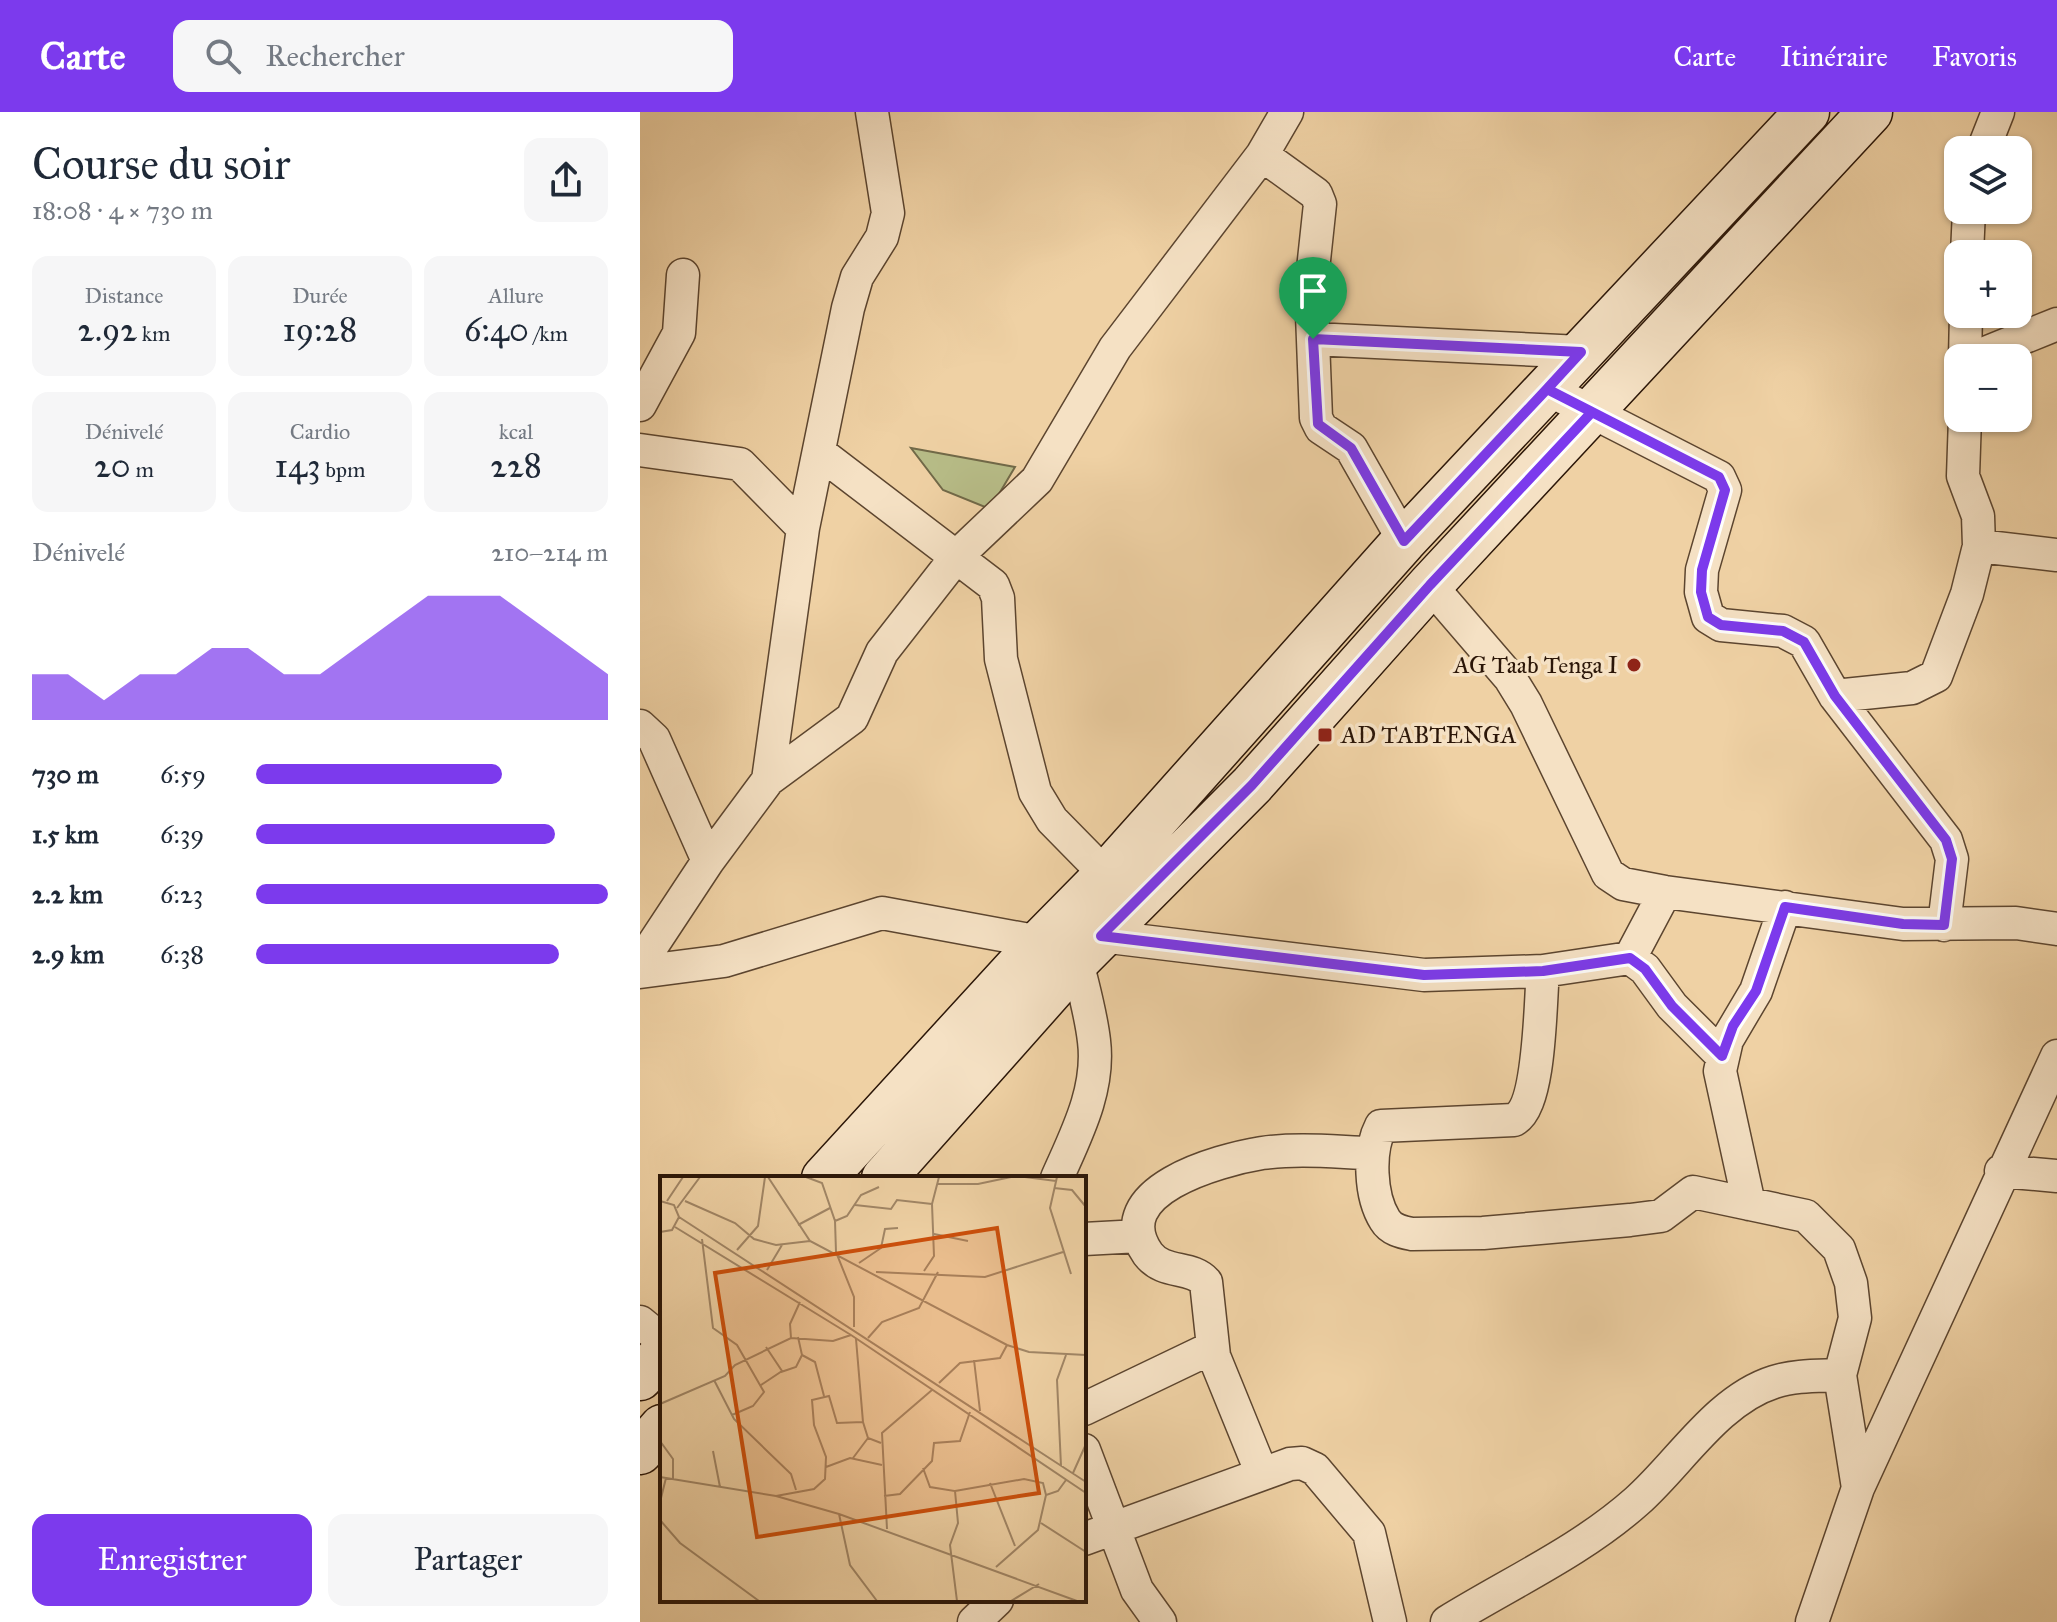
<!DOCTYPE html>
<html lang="fr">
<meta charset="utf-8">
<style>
:root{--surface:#fff;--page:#f6f6f7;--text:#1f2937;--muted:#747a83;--accent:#7c3aed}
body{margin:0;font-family:"IM FELL Great Primer",serif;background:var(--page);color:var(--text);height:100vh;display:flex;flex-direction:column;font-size:30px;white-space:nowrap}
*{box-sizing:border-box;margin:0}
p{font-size:26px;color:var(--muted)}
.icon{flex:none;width:44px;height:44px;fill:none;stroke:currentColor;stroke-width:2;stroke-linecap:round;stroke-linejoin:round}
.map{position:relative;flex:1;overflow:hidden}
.panel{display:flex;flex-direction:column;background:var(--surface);width:640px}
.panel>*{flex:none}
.tools{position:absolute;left:1304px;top:24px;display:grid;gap:16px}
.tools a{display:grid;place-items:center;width:88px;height:88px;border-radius:16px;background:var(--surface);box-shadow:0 2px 6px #0004;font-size:40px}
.pin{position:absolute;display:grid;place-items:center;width:68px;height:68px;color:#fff;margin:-82px -34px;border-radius:50% 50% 50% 0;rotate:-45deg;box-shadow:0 0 8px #0007}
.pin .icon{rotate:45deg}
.round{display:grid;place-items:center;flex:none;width:84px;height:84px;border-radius:16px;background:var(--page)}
.headline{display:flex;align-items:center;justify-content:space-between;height:136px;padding:0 32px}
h1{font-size:44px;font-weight:600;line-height:60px}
.stats{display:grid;grid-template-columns:repeat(3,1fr);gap:12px;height:136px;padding:8px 32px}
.stats div{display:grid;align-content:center;border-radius:16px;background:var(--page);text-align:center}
.stats b{font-size:34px;font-weight:600}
.stats small{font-size:22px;font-weight:400}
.stats p{font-size:22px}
.chart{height:224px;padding:16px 32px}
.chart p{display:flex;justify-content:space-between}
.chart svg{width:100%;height:144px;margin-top:8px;fill:var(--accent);opacity:.7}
.cta{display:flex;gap:16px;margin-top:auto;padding:16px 32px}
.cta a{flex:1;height:92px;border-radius:16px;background:var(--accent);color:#fff;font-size:32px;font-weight:600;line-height:92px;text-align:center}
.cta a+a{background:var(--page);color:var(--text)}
ul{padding:0 32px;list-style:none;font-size:26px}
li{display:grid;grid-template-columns:128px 96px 1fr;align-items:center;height:60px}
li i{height:20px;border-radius:10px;background:var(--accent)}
header{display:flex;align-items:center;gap:48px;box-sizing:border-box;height:112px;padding:0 40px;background:var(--accent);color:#fff}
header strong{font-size:38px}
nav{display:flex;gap:44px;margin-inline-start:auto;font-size:28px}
.search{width:560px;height:72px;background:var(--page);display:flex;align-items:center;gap:20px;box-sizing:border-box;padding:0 28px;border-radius:16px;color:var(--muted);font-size:30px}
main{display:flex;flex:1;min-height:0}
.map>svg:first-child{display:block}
.green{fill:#b7bc87;stroke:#716948;stroke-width:2}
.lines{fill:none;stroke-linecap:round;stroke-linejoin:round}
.street-casing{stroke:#5c452f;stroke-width:35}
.secondary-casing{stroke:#2b1608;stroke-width:47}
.street{stroke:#f5e1c4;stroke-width:32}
.secondary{stroke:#f5e1c4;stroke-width:44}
.route-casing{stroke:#fff;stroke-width:16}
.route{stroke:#7c3aed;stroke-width:10}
.poi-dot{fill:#8f2418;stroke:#f5e1c4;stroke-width:3}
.labels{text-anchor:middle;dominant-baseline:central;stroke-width:7;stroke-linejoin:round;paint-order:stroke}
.poi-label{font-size:24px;fill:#2b1608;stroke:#f5e1c4;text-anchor:end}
.inset-road{fill:none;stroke:#a18666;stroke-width:2}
.view{fill:#cc4f0b;fill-opacity:0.15;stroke:#cc4f0b;stroke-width:4}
.inset-edge{fill:none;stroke:#2b1608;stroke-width:4}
</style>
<header>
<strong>Carte</strong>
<div class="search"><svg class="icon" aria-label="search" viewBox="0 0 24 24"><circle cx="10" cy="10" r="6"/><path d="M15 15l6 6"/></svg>Rechercher</div>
<nav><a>Carte</a><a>Itinéraire</a><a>Favoris</a></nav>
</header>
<main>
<section class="panel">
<div class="headline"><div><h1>Course du soir</h1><p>18:08 · 4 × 730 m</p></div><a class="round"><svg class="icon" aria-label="share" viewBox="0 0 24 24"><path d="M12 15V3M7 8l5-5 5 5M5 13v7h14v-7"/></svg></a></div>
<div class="stats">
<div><p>Distance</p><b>2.92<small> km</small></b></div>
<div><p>Durée</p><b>19:28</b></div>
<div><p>Allure</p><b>6:40<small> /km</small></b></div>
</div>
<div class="stats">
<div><p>Dénivelé</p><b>20<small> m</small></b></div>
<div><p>Cardio</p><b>143<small> bpm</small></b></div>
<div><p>kcal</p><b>228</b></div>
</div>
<div class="chart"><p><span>Dénivelé</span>210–214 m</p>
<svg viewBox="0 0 160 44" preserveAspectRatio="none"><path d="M0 44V30L10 30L20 38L30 30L40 30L50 22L60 22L70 30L80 30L90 22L100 14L110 6L120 6L130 6L140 14L150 22L160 30V44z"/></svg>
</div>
<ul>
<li><b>730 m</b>6:59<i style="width:70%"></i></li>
<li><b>1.5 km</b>6:39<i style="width:85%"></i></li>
<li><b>2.2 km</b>6:23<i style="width:100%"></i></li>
<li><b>2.9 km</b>6:38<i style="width:86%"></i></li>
</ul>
<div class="cta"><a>Enregistrer</a><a>Partager</a></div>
</section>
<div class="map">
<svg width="1417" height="1510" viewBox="0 0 1417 1510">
<rect width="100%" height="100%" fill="#efd1a4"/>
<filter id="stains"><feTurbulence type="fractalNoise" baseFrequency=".0025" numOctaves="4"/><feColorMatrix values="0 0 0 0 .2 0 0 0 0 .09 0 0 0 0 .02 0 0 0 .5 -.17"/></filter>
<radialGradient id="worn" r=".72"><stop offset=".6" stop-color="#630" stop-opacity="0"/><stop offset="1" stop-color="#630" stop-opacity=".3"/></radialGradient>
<!-- green -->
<path class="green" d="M271 336 375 355 350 397 303 378Z"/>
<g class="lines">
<defs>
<path id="street" d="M1343 38 1358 0
M622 43 676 82 680 92 671 176 676 306 681 316 711 336 764 429
M1327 142 1329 98
M673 227 941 240
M1325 246 1326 202
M1333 246 1417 212
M907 277 1079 365 1085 378 1062 458 1061 480 1068 505 1081 513 1143 519 1164 530 1195 584 1306 728 1312 747 1304 813
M0 293 39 221 43 163
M1325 306 1323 364 1338 404 1339 434
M0 338 100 352 163 416
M180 341 353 473 358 486 361 547 395 680 412 708 466 763
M790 473 870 566 886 592 968 762 983 772 1025 780 1263 812 1376 811 1417 817
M1195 584 1272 576 1296 564 1327 482 1339 434 1417 443
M0 614 14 627 68 749
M128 668 163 416 208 196 217 165 242 125 248 101 232 0
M461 824 784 863 903 859 990 846 1025 780
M990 846 1005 857 1032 894 1082 944
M0 852 68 749 128 668 212 606 242 540 317 444 397 368 475 236 622 43 647 0
M903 859C900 889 901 994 874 1008L741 1014C728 1039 730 1084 745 1108 751 1118 762 1120 772 1122L843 1121 990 1108 1021 1104 1053 1080 1166 1104 1199 1137 1211 1171 1215 1206 1200 1263 1218 1376
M0 860 84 849 242 801 400 830
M1361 1059 1417 1064
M417 1066C436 1023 460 978 454 929 451 902 443 875 437 849
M1109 1092 1080 959 1087 928 1116 879 1145 795
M444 1127 499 1124
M0 1210 22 1228
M574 1244 566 1170C551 1153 524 1163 508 1142 464 1079 579 1048 622 1041 658 1036 696 1040 732 1041
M444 1297 565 1239 574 1244 622 1362
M444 1338 497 1478 520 1510
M444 1427 650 1352 662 1351 675 1357 729 1421 750 1510
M334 1510 357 1488
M807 1510C870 1471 941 1439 997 1389 1039 1352 1077 1288 1134 1270 1155 1263 1178 1264 1200 1263
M1172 1510 1218 1376 1417 944"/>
<path id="secondary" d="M184 1066 400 830 466 763 764 429 1167 0
M244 1066 437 849 612 673 790 473 1230 0
M0 1266 22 1242
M0 1340 22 1315"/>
</defs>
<!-- street casing -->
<use href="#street" class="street-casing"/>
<!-- secondary casing -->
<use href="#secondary" class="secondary-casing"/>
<!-- street -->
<use href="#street" class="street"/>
<!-- secondary -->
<use href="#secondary" class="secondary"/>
</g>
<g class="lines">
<defs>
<path id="route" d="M673 227 941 240 907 277 952 300 790 473 612 673 461 824 784 863 903 859 990 846 1005 857 1032 894 1082 944 1093 914 1116 879 1145 795 1263 812 1304 813 1312 747 1306 728 1195 584 1164 530 1143 519 1081 513 1068 505 1061 480 1062 458 1085 378 1079 365 907 277 764 429 711 336 678 312 673 227"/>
</defs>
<!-- route casing -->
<use href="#route" class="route-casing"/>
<!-- route -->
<use href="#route" class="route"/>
</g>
<!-- markers -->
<g class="poi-dot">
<circle cx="994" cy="553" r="8"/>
<rect x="677" y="615" width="16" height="16" rx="4"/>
</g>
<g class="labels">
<!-- poi labels -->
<g class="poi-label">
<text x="978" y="553">AG Taab Tenga I</text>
<text x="701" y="623" text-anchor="start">AD TABTENGA</text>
</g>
</g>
<!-- overview -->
<g transform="translate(20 1064)">
<rect width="426" height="426" fill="#efd1a4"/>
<path class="inset-road" d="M108 1 150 65 347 169 369 176 426 179M146 1 162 7 175 45 176 76 194 121V151M365 1 396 5M397 1 390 32 411 98M277 8H318L351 1M394 12 412 14 426 31M0 25 14 29 19 41 12 54 0 56M7 25 23 1M25 25 75 47 94 63 116 69 150 65M195 29 231 33 237 24 272 28M17 32 40 1M19 41 426 306M175 45 187 40 201 19 219 11M138 49 170 32M15 51 191 159 426 317M274 58 308 65M42 63 53 152 77 169 104 216 93 230 72 239M77 74 98 50 105 1M199 87 221 72 225 53 238 52M107 94 122 69M264 95 274 80 272 28 279 1M216 96 325 101 403 76M131 162 130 148 140 126M208 162 222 146 259 132 278 96M196 163 203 246 208 262 221 267M142 179 155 186 164 220M314 184 320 235M121 196 136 191 142 179 138 161M54 204 74 243 131 298 136 314M279 207 300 187 340 182 347 169M101 209 122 195 106 171M0 228 65 200 75 189 131 162 173 165 191 159M0 265 13 283V303M53 275 60 311M193 282 208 262M401 290 397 204 406 179M166 291 190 282 222 289M263 292 270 311 295 315 298 347 290 369 297 425M413 297 426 268M0 301 116 320 179 338 417 425M330 307 355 370M295 315 364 303 383 307 386 319M116 320 154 313 165 303 166 281 154 249 152 224 169 220 177 247 203 246M224 320 240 318 272 285 274 267 300 265 310 236M0 326 6 302M179 338 190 389 217 425M0 344 20 367 99 425M381 347 426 376M227 353 222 257 272 214M336 391 378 354 386 319 398 315 406 304M351 425 379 408"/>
<path class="view" d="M337 52 379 317 97 361 55 97Z"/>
<rect width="426" height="426" class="inset-edge"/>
</g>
<rect width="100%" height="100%" filter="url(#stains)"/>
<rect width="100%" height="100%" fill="url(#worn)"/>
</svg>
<div class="tools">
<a><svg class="icon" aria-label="layers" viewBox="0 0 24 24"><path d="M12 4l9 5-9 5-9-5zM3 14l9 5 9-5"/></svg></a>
<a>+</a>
<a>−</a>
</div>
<div class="pin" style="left:673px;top:227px;background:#1e9e55"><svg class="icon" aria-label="arrive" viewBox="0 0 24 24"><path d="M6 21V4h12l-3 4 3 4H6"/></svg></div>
</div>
</main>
